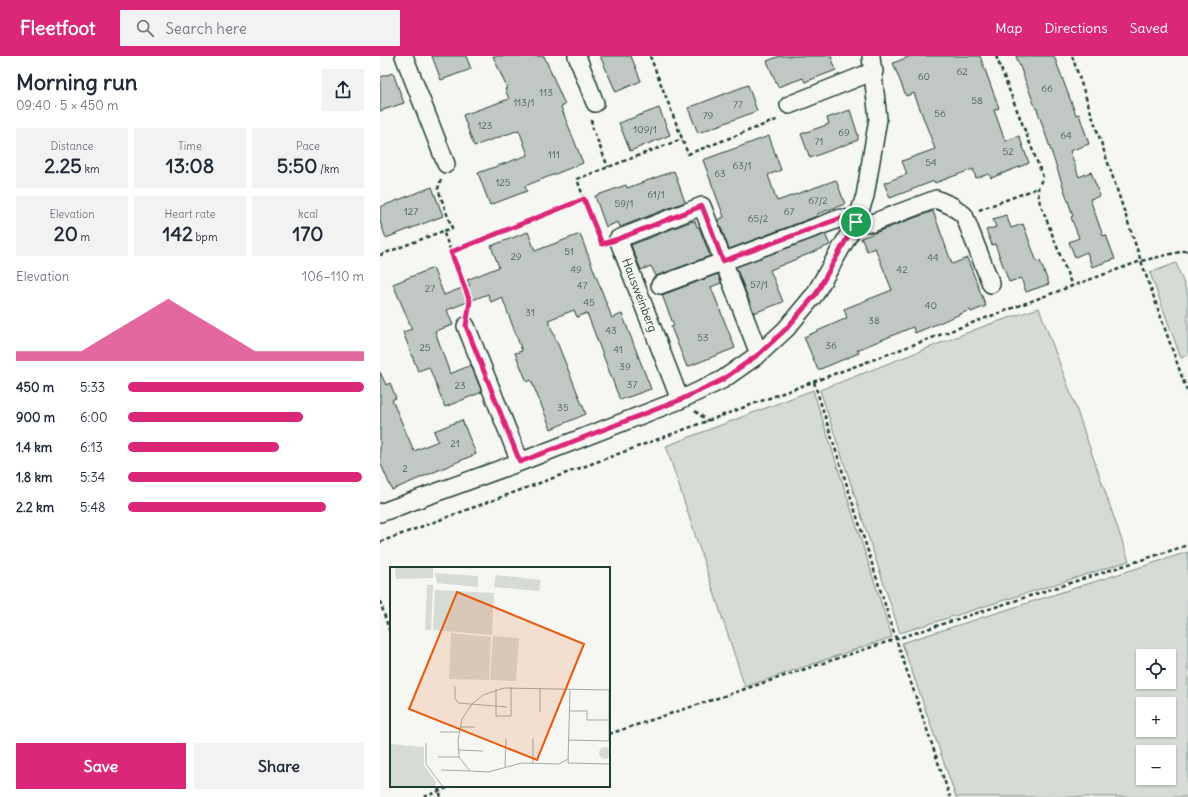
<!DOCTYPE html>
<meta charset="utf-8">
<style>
:root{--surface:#fff;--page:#f2f2f3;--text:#1f2937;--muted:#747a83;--accent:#db2777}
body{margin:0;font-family:Delius,sans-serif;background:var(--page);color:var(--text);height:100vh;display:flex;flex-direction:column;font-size:15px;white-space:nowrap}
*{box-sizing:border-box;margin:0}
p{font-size:13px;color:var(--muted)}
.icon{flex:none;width:22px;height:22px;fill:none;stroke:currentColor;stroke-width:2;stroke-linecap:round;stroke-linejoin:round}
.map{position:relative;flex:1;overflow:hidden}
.details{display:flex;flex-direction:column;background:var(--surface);width:380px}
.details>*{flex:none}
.controls{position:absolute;left:756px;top:593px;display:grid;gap:8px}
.controls a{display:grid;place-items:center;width:40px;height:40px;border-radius:0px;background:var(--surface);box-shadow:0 1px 3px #0004;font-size:20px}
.pin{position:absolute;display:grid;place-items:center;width:34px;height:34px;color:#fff;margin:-17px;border:2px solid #fff;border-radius:50%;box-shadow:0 1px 4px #0007}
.round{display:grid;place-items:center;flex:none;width:42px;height:42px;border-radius:0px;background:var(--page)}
.summary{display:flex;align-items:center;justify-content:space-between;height:68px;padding:0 16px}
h1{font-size:22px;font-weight:800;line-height:30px}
.stats{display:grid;grid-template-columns:repeat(3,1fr);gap:6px;height:68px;padding:4px 16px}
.stats div{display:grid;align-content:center;border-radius:0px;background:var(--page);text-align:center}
.stats b{font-size:20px;font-weight:800}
.stats small{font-size:11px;font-weight:400}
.stats p{font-size:11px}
.chart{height:112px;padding:8px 16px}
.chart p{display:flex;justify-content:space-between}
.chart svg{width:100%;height:72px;margin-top:4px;fill:var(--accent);opacity:.7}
.cta{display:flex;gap:8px;margin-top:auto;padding:8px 16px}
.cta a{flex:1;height:46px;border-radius:0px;background:var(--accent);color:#fff;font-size:16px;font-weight:800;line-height:46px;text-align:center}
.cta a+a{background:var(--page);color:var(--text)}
ul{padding:0 16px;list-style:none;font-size:13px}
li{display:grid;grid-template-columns:64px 48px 1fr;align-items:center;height:30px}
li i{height:10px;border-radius:5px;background:var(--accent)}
header{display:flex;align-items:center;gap:24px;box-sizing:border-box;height:56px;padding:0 20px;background:var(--accent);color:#fff}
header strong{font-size:19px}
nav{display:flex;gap:22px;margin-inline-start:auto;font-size:14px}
.search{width:280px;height:36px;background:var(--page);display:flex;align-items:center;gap:10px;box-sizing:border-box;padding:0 14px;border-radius:0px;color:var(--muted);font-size:15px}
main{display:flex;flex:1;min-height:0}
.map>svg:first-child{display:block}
.green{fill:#d6dbd6;stroke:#7a8c85;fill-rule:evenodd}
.building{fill:#c1c8c3;stroke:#1f3d34}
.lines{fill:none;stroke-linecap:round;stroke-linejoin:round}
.minor-casing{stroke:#1f3d34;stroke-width:20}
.path{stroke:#1f3d34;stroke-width:2.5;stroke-dasharray:4 3;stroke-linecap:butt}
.minor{stroke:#f6f6f2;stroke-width:17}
.route-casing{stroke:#fff;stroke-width:8}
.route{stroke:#db2777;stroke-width:5}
.labels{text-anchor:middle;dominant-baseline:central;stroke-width:3.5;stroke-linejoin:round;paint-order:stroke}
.number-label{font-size:10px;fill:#486058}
.street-label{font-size:12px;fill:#1f3d34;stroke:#f6f6f2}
.inset-road{fill:none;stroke:#a0aca6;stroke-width:1}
.view{fill:#e8590c;fill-opacity:0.15;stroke:#e8590c;stroke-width:2}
.inset-edge{fill:none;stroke:#1f3d34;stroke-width:2}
</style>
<header>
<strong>Fleetfoot</strong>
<div class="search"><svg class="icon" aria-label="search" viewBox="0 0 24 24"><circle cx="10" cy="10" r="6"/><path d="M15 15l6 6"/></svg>Search here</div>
<nav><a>Map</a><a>Directions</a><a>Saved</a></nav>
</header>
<main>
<section class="details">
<div class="summary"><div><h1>Morning run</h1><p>09:40 · 5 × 450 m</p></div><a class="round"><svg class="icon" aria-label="share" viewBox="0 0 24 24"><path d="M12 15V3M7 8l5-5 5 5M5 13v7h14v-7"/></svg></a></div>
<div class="stats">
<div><p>Distance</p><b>2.25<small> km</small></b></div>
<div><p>Time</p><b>13:08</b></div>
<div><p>Pace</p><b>5:50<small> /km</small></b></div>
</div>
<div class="stats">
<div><p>Elevation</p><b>20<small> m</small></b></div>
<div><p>Heart rate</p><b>142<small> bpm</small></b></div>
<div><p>kcal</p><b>170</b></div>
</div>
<div class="chart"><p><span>Elevation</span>106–110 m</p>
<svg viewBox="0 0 160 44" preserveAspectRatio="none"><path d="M0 44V38L10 38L20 38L30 38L40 30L50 22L60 14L70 6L80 14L90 22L100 30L110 38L120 38L130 38L140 38L150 38L160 38V44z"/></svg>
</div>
<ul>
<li><b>450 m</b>5:33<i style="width:100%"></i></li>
<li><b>900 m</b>6:00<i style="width:74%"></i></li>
<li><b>1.4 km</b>6:13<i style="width:64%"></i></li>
<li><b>1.8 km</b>5:34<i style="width:99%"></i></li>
<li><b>2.2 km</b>5:48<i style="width:84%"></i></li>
</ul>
<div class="cta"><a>Save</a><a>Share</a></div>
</section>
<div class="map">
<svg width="808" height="741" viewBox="0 0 808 741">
<rect width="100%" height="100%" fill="#f6f6f2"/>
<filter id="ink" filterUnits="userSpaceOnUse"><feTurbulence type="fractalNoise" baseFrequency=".025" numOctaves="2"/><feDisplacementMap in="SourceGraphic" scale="8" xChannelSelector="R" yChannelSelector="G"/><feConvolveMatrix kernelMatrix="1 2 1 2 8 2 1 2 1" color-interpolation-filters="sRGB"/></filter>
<g filter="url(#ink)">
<!-- green -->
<path class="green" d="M796 207 808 239V299L801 302 770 217Z
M659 252 694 346 749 505 520 577 440 334 607 269Z
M433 334 512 581 365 631 286 390Z
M808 496V741H576L522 587ZM763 600H789V626H763ZM763 648H789V674H763ZM763 696H789V722H763Z"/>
<!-- building -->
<path class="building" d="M52 0H86L91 13 61 24Z
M113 0H164L185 49 181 51 203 107 145 130 147 135 110 149 98 117 148 99 139 74 94 90 83 59 129 43 125 33 127 32Z
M220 0H251L261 25 236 36Z
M400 0H451L456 14 425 26 423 22 398 31 387 5Z
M531 0H600L619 52 614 54 625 85 639 80 649 107 611 122 609 118 596 122 593 113 555 127 554 125 510 142 504 127 527 118 522 105 555 93 534 37 526 40 513 7Z
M636 0H674L696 59 699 58 709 88 690 95 699 121 711 116 720 140 710 143 723 180 726 179 735 203 712 211 707 196 695 201 689 186 699 182 691 161 693 160 657 53H656Z
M13 17 24 47 0 55V21Z
M368 29 377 55 318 77 308 52Z
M279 52 290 79 250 95 239 67Z
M470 54 478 79V84L430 102 421 78 449 68 447 62Z
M389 80 401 114 388 119 397 145 456 124 465 148 437 158V160L349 193 338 164 344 161 323 104Z
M294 115 305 146 240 171 238 166 226 171 215 140 246 129 247 132Z
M52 131 63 160 6 182 0 165V151Z
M553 155 572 208 587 202 606 250 591 256 590 254 535 277 533 271 477 294 479 297 438 314 424 281 467 262 464 253 512 234 495 192 487 195 481 182Z
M626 159 631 172 643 168 657 206 660 205 669 228 646 236 641 222 629 226 615 188 612 189 606 174 616 171 613 163Z
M312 165 313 166 315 165 317 171H319L330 200 276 220 271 210 261 214 251 189Z
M148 176 155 195 200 178 232 262 242 258 271 333 240 344 207 257 197 261 194 254 168 264 206 358 171 373 151 324 147 326 135 297 142 295 122 241 111 246 108 238 67 254 73 269 55 275 70 318 91 309 102 336 65 351 49 311 38 315 23 276 32 273 13 228 53 212 64 239 90 229 87 224 119 211 111 190Z
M445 178 450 189 390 214 403 246 374 257 356 211Z
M338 218 341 227 331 231 355 292 307 311 291 271 294 270 282 239Z
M0 316 6 329 10 327 16 342 12 344 34 395 58 385 54 375 82 364 96 398 12 434 0 406Z"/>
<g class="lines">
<defs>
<path id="minor" d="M24 0 66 108
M197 0 215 47
M409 49 494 15
M280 229 461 162 476 166 492 167 556 143 572 150 584 159 611 228
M86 270 140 406
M300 344 238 183 322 150 379 298
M0 457 140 406 300 344 342 324 379 298 406 273 435 238 476 166 485 140 498 63 491 0"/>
</defs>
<!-- minor casing -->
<use href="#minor" class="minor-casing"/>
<!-- path -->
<path class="path" d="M270 0 308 98 399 63
M616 0 663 121 658 132 659 144 692 230
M692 0 761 205 808 338
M212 64 211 68 228 111
M61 123 58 133 72 172 63 175
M204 143 197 123 302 83
M599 154 658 132
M71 196 204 143 220 184
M0 199 63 175 90 245 89 254
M434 326 516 583 570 741
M315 355 328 365
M0 486 692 230 761 205 808 194
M0 545 11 580
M229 678 516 583 808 489
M58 730 61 741
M44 741 72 730"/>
<!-- minor -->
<use href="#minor" class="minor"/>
</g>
</g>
<g class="lines" filter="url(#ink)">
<defs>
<path id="route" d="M204 143 222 188 238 183 322 150 343 205 461 162 476 166 436 238 406 273 379 298 342 324 300 344 140 406 86 270 90 245 71 196Z"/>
</defs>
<!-- route casing -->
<use href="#route" class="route-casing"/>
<!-- route -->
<use href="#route" class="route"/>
</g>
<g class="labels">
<!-- number labels -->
<g class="number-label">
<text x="582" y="15">62</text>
<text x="544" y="20">60</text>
<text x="667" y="32">66</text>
<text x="166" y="36">113</text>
<text x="597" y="44">58</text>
<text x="144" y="46">113/1</text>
<text x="358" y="48">77</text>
<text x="560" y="57">56</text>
<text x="328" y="59">79</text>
<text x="105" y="69">123</text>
<text x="265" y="73">109/1</text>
<text x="464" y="76">69</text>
<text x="686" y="79">64</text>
<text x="439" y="85">71</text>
<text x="628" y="95">52</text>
<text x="174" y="98">111</text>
<text x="551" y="106">54</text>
<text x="362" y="109">63/1</text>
<text x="340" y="117">63</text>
<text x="123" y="126">125</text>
<text x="276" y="138">61/1</text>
<text x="438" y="144">67/2</text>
<text x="244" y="147">59/1</text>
<text x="31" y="155">127</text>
<text x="409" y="155">67</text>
<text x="378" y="162">65/2</text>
<text x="189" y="195">51</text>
<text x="136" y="200">29</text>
<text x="553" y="201">44</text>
<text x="196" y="213">49</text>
<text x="522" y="213">42</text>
<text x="379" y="228">57/1</text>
<text x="202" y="229">47</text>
<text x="50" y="232">27</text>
<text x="209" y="246">45</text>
<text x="551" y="249">40</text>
<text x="150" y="256">31</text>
<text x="494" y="264">38</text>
<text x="231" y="274">43</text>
<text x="323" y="281">53</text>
<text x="451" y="289">36</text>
<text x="45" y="291">25</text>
<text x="238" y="293">41</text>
<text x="245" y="310">39</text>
<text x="252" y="328">37</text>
<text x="80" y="329">23</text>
<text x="183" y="351">35</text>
<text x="75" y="387">21</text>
<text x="25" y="412">2</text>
</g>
<!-- street labels -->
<g class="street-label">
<text transform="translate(260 239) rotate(69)">Hausweinberg</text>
</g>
</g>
<!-- overview -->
<g transform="translate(10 511)">
<rect width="220" height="220" fill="#f6f6f2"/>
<path d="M5 0H43V11L6 12ZM45 6 88 9V20L47 16ZM106 8 151 13 149 24 104 20ZM37 18H43L41 63H35ZM45 23 104 26 102 68 43 63ZM61 66 101 70 99 113 59 112ZM103 69 129 71 126 114 100 113ZM0 177 34 180V198L46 215 45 220H0ZM209 186a6 6 0 1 1 12 0a6 6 0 1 1-12 0Z" fill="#d6dbd6"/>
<path class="inset-road" d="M65 119V131L68 136 117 140M106 122V149H121V120M180 122 178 196 220 197M219 123V174M180 144H197V153H219M150 145V121M70 160H85M50 165H69M179 173 220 174M36 176V197L53 220M68 183 93 184M48 190H69M178 192 169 197 132 196 98 205 80 204 69 190 68 173 72 152 82 137 93 128 114 121 220 123M143 197V172M115 200 116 172M51 203 80 204"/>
<path class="view" d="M67 25 194 77 147 193 19 142Z"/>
<rect width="220" height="220" class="inset-edge"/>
</g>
</svg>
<div class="controls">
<a><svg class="icon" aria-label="locate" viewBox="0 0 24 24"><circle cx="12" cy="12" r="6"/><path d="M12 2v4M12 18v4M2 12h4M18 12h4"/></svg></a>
<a>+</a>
<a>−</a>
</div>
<div class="pin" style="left:476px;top:166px;background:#1e9e55"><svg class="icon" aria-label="arrive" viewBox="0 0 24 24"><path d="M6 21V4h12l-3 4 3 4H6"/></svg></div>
</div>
</main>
